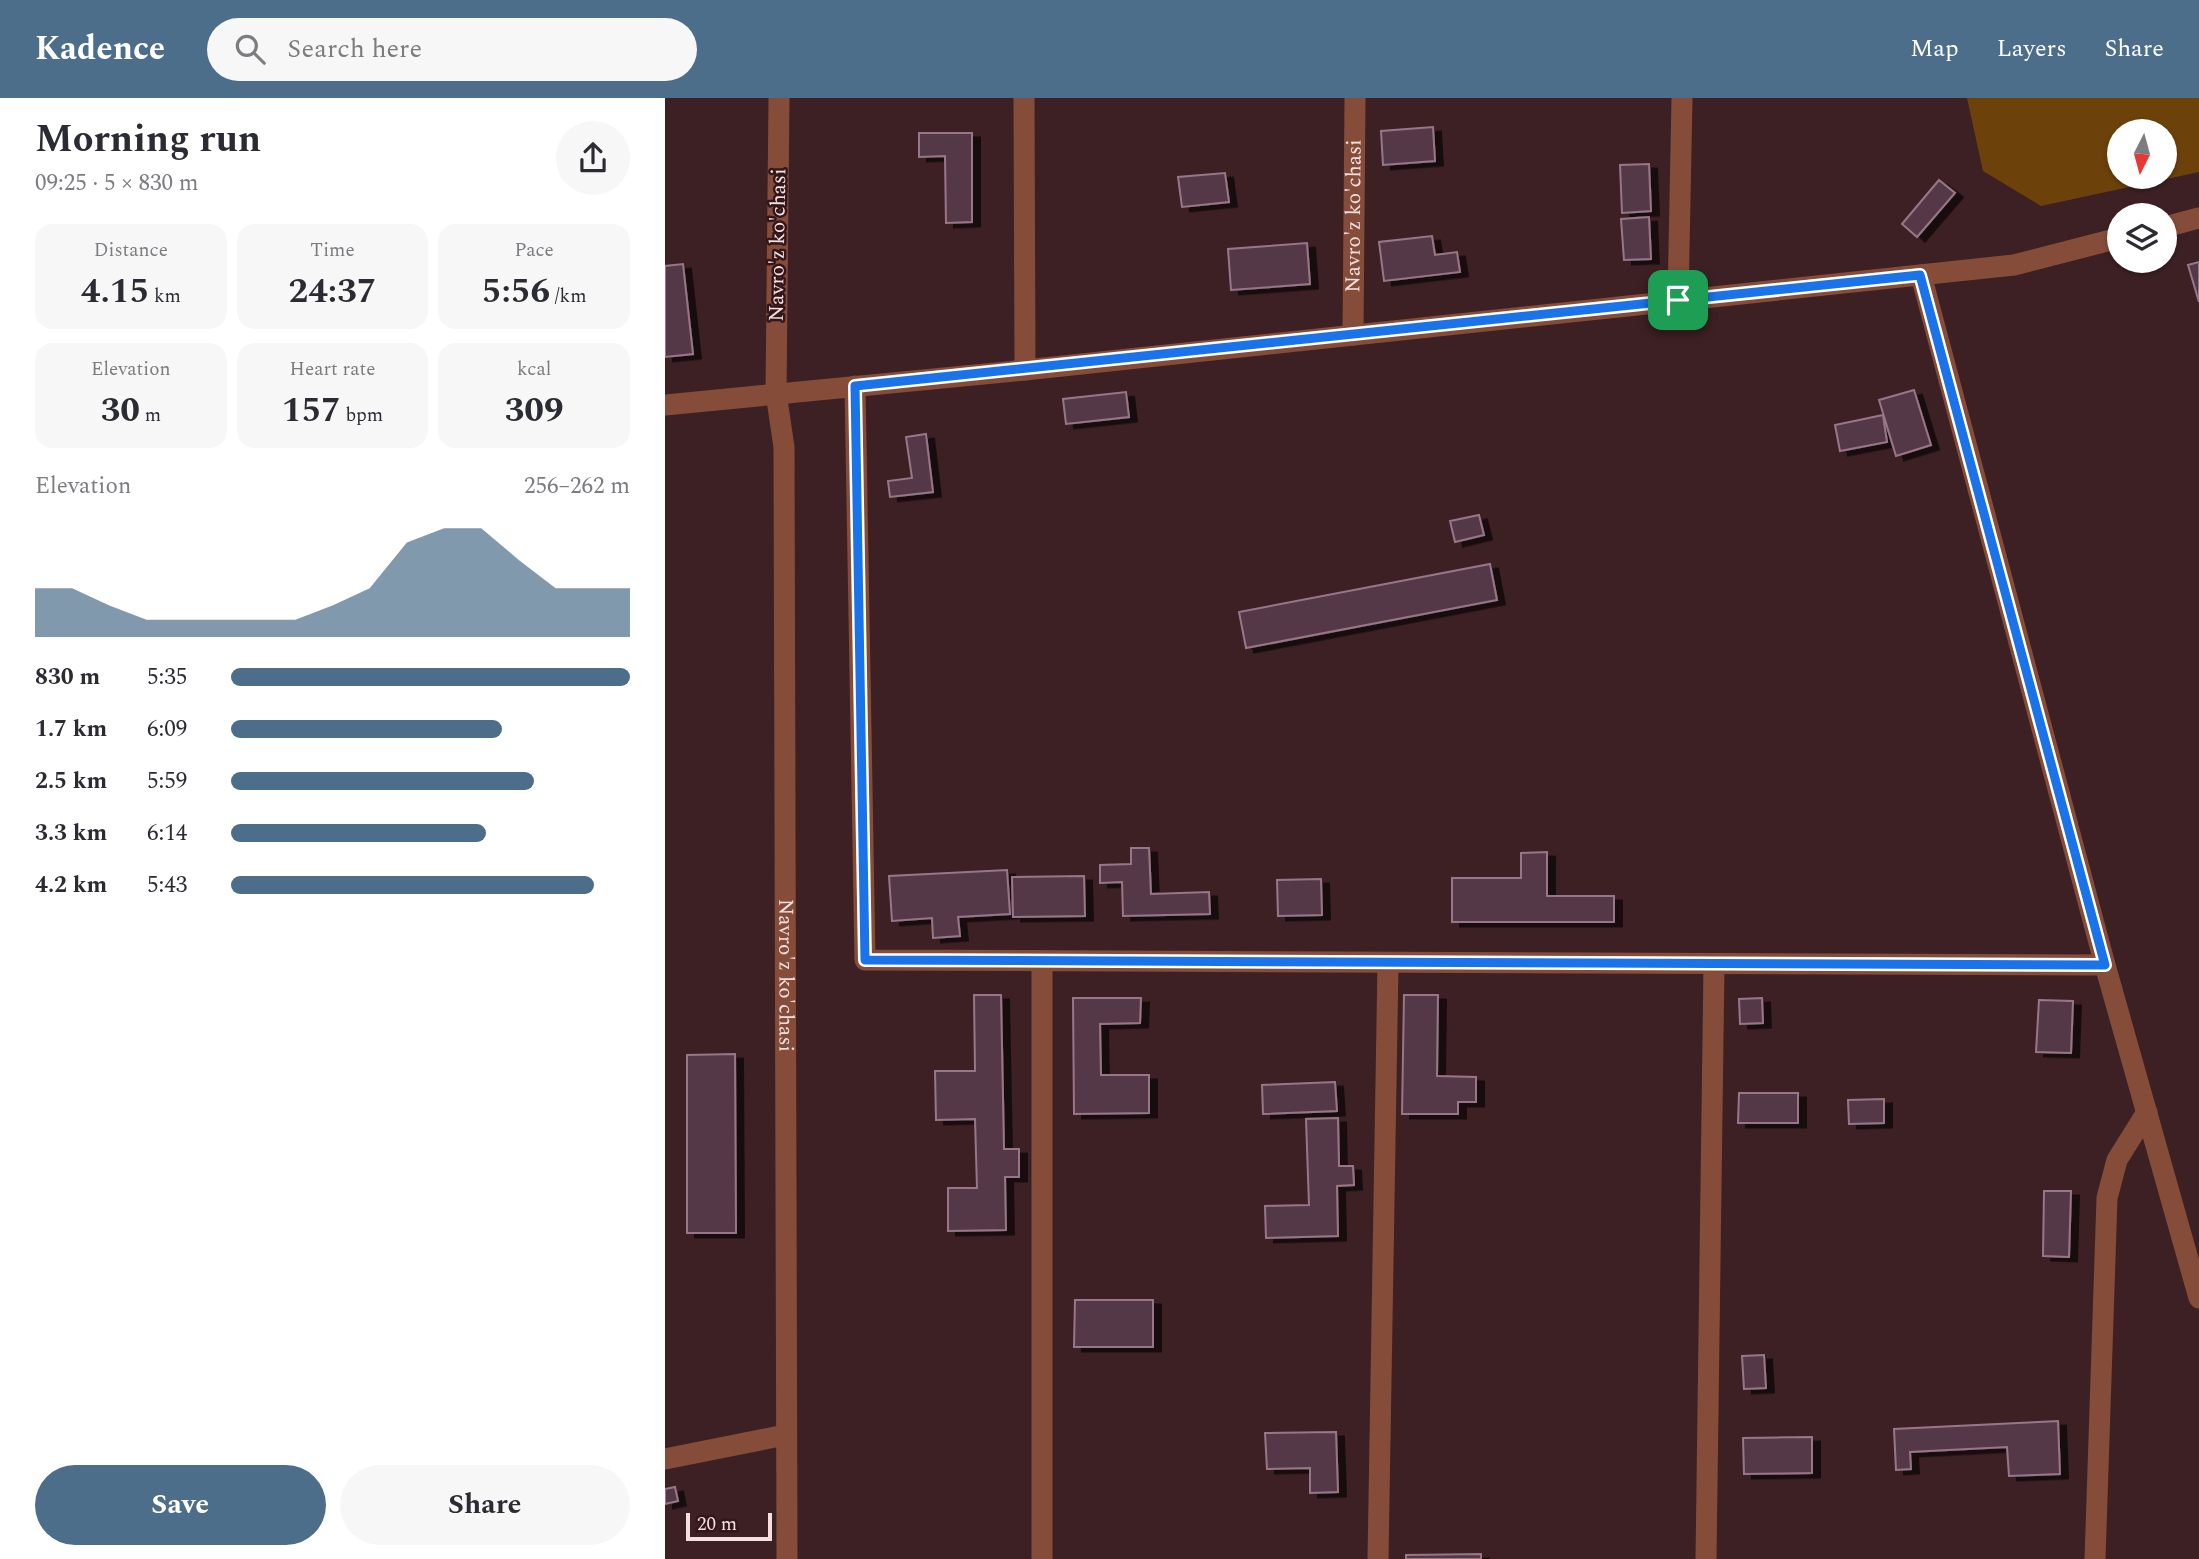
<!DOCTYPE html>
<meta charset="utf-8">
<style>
:root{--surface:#fff;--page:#f7f7f7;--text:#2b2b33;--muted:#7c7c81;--accent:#4c6e8b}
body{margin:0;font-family:Spectral,serif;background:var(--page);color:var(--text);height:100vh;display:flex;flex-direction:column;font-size:26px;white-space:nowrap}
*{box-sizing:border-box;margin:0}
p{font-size:23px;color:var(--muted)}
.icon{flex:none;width:38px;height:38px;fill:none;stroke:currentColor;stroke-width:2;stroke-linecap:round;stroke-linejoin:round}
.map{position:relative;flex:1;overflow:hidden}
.panel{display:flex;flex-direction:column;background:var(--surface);width:665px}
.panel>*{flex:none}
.needle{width:46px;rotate:186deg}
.tools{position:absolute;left:1442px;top:21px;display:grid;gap:14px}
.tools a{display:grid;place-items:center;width:70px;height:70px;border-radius:50%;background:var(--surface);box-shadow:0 2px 5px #0004;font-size:35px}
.scale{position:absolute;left:21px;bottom:18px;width:86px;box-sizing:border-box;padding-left:7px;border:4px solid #f4e0e0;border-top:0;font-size:19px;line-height:24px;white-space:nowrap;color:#f4e0e0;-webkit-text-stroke:5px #321619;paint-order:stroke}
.pin{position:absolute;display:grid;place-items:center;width:60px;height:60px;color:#fff;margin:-30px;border-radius:14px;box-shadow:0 4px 10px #0006}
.round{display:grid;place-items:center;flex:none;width:74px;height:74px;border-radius:37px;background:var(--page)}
.summary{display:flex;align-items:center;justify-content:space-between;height:119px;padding:0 35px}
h1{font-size:38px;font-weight:700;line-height:52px}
.metrics{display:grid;grid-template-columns:repeat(3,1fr);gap:10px;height:119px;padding:7px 35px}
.metrics div{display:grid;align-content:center;border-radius:18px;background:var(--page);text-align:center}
.metrics b{font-size:35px;font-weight:700}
.metrics small{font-size:19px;font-weight:400}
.metrics p{font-size:19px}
.chart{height:196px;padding:14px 35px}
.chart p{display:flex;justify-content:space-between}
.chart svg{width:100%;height:126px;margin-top:7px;fill:var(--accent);opacity:.7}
.cta{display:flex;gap:14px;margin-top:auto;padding:14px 35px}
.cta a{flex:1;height:80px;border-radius:42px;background:var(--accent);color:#fff;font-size:28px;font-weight:700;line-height:80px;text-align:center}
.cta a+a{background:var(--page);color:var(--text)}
ul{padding:0 35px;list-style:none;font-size:23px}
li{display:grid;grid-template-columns:112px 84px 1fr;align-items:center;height:52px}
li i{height:18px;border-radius:9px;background:var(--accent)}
header{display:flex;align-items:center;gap:42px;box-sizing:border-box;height:98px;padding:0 35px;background:var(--accent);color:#fff}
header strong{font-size:33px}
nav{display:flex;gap:38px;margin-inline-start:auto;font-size:24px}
.search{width:490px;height:63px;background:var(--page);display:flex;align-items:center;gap:18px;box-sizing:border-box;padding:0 24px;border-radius:38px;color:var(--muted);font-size:26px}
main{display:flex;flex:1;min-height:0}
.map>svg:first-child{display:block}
.green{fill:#6c420a;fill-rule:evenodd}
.building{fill:#553847;stroke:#977787;stroke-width:2;filter:url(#shadow)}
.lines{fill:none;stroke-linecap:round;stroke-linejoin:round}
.minor{stroke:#854d39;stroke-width:21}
.route-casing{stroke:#fff;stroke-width:14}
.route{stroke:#1a73e8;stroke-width:9}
.labels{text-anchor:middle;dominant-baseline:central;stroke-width:5;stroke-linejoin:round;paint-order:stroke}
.street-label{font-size:21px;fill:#f4e0e0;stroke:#321619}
</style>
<header>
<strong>Kadence</strong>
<div class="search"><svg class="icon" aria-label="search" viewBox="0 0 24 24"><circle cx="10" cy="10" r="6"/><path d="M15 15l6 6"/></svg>Search here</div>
<nav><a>Map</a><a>Layers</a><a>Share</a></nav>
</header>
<main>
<section class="panel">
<div class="summary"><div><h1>Morning run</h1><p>09:25 · 5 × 830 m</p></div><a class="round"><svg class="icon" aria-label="share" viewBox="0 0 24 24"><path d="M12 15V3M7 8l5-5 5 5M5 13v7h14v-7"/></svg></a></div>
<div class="metrics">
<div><p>Distance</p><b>4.15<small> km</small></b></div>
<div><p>Time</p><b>24:37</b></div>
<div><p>Pace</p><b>5:56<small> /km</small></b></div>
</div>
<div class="metrics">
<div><p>Elevation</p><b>30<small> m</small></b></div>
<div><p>Heart rate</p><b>157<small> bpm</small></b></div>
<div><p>kcal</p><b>309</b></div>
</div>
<div class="chart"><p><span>Elevation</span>256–262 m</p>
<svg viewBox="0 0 160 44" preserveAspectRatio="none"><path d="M0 44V27L10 27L20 33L30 38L40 38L50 38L60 38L70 38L80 33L90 27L100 11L110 6L120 6L130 17L140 27L150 27L160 27V44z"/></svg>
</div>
<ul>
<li><b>830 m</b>5:35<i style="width:100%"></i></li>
<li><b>1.7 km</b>6:09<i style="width:68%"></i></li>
<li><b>2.5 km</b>5:59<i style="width:76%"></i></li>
<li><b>3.3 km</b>6:14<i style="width:64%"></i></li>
<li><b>4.2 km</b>5:43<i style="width:91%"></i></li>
</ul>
<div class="cta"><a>Save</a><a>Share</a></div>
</section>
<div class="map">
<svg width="1534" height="1461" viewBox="0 0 1534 1461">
<defs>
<filter id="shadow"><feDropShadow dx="8" dy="4.5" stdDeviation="0" flood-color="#0009"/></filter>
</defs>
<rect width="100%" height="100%" fill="#3d2023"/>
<!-- green -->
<path class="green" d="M1302 0H1534V74L1376 108 1318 73ZM1454 33H1500V79H1454Z"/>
<!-- building -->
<path class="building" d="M768 29 770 63 718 67 716 33Z
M254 35H307V124L281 125 280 58 254 59Z
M984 66 986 113 957 115 955 67Z
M560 75 564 104 517 109 513 79Z
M1274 82 1290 95 1252 139 1237 126Z
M984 119 986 161 959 162 956 121Z
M767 138 770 157 792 154 795 174 719 183 714 144Z
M642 145 645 186 566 192 563 151Z
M1534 164V204L1523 167Z
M18 166 28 256 0 259V168Z
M1249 292 1266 347 1231 358 1214 302Z
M461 294 464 319 401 326 398 301Z
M1218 317 1222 344 1175 353 1170 327Z
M261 336 268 394 225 399 223 383 247 380 241 339Z
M814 417 819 437 790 444 785 423Z
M825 466 832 502 581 550 574 514Z
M466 750H484L486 796 544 794 545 816 458 818 457 784 435 785V767L466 766Z
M882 754V798H949V824H787V780H856V755Z
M342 772 345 816 293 819 295 838 268 840 267 820 227 823 224 778Z
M419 778 420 818 348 819 347 779Z
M656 781 657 817 613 818 612 782Z
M309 897H336L339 1051H354V1079H340L341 1132 283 1133V1090H312L310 1021 271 1022 270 973H310Z
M739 897H773L772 978 811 979V1004H793V1016H737Z
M408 900H476L475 925 435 926 436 977H484V1015L409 1016Z
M1097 900 1098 925 1075 926 1074 901Z
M1374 902 1408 903 1406 955 1371 954Z
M70 956 71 1135H22V957Z
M670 984 672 1013 598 1016 597 987Z
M1074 995H1133V1025H1073Z
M1219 1001V1025L1184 1026 1183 1002Z
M673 1020 674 1068H688L689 1087 672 1088 673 1138 601 1140 600 1108 644 1107 641 1021Z
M1379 1093H1406L1404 1159 1378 1158Z
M410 1202H488V1249H409Z
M1099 1257 1101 1290 1079 1291 1077 1258Z
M1393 1323 1395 1376 1344 1378 1342 1349 1245 1354 1246 1371 1231 1372 1229 1331Z
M671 1334 673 1394 645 1395V1370L602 1371 600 1335Z
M1147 1339V1375L1079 1376 1078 1340Z
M10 1389 13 1403 0 1406V1391Z
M816 1456V1461H741V1457Z"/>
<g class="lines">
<!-- minor -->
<g class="minor">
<path id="s1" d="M114 0 111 295 119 349 122 1461"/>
<path d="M359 0 360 272"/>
<path d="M1500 129 1534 120"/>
<path d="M1256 177 1440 867 1534 1200"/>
<path d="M1013 203 1017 0"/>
<path id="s2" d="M688 237 690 0"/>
<path d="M190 288 200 862 1440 867"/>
<path d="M0 307 360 272 1349 167 1454 140"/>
<path d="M377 863V1461"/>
<path d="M0 1361 120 1337"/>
<path d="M713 1461 723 865"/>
<path d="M1041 1461 1049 866"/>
<path d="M1430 1461 1442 1100 1452 1062 1482 1014"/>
</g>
</g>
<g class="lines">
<defs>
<path id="route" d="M1255 177 1440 867 200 862 190 288Z"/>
</defs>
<!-- route casing -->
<use href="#route" class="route-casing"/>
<!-- route -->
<use href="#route" class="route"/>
</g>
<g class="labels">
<!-- street labels -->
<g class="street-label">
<text stroke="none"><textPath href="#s2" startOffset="119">Navro'z ko'chasi</textPath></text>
<text transform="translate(113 147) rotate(-89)">Navro'z ko'chasi</text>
<text stroke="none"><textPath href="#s1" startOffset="878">Navro'z ko'chasi</textPath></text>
</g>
</g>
</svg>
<div class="tools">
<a><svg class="needle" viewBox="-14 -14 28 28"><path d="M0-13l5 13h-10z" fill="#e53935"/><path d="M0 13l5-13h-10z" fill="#7c7c81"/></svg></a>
<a><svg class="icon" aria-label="layers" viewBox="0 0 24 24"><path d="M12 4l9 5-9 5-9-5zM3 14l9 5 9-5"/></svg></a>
</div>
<div class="scale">20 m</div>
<div class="pin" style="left:1013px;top:202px;background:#1e9e55"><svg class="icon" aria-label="arrive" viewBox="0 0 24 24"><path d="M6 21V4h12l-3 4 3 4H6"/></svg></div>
</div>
</main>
